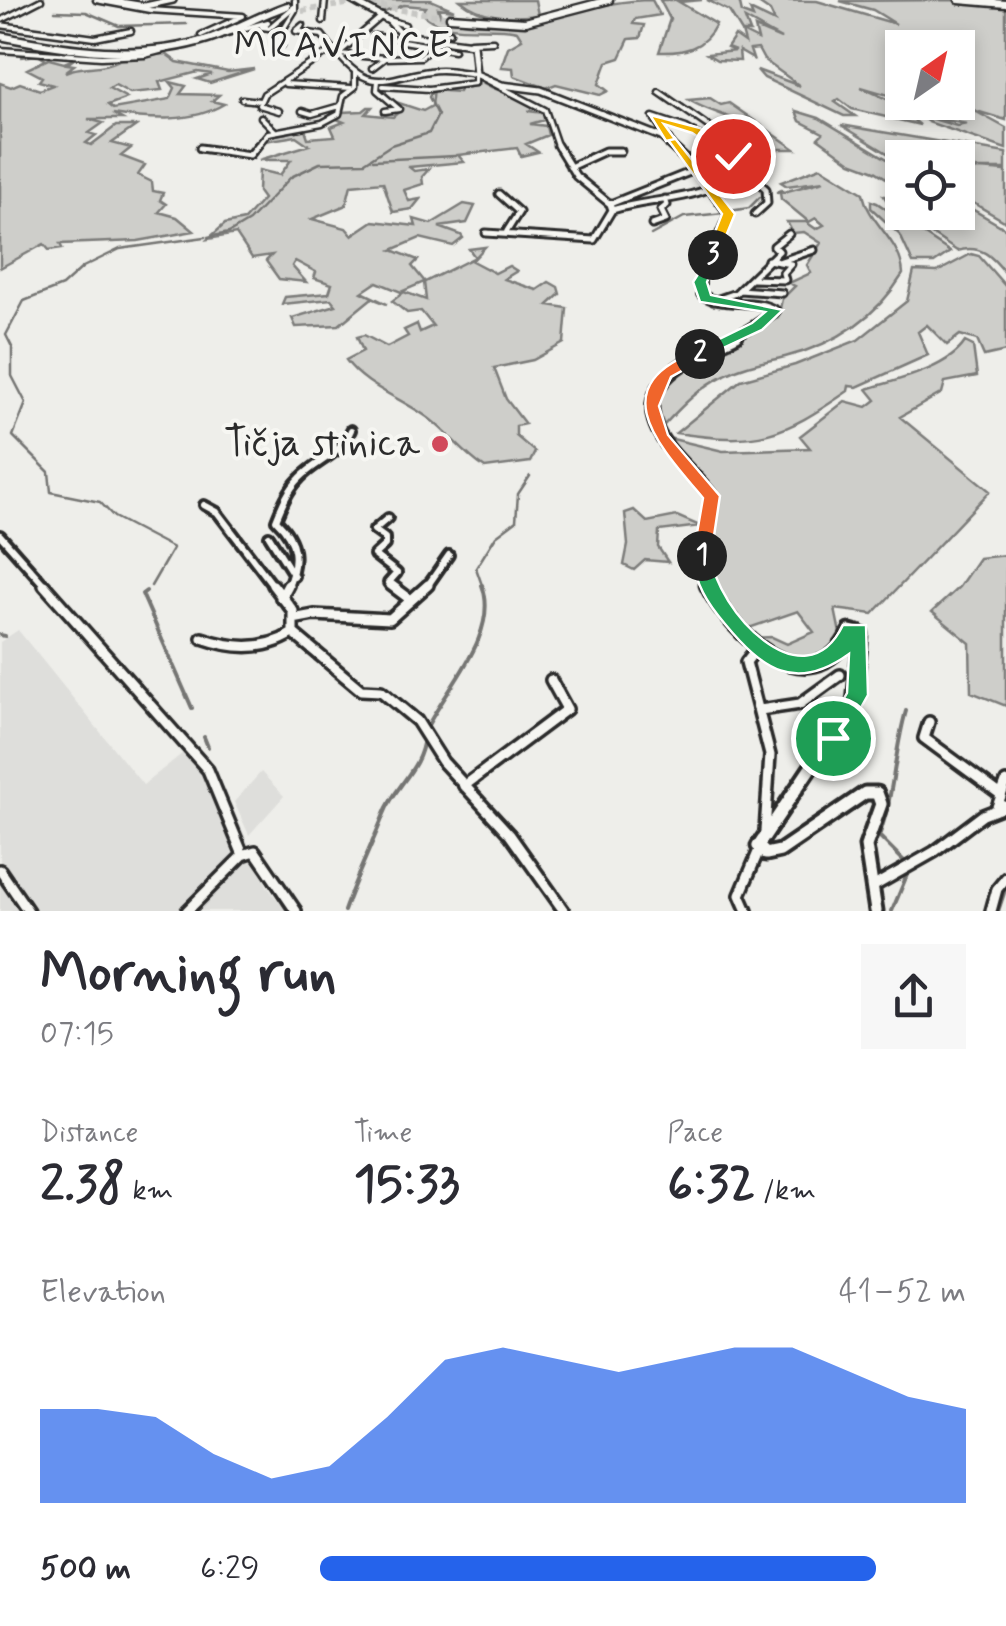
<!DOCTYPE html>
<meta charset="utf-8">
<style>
:root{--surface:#fff;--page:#f7f7f7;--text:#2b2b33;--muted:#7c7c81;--accent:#2563eb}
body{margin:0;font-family:Mynerve,sans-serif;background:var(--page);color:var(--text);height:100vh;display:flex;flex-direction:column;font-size:38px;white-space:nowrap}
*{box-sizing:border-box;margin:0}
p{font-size:32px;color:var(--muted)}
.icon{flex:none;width:55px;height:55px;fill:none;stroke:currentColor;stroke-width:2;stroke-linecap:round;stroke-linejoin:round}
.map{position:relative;height:911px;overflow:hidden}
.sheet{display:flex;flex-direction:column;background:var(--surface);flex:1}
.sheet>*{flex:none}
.needle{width:65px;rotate:34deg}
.buttons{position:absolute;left:885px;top:30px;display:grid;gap:20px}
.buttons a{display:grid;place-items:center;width:90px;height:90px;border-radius:0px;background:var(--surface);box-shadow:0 5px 15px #0003;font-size:50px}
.pin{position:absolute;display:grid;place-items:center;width:85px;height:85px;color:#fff;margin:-42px;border:5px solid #fff;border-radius:50%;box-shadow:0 2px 10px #0007}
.km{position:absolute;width:50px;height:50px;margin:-25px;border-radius:50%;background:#222;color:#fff;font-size:28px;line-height:50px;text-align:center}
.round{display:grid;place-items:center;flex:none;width:105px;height:105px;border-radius:0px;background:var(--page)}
.overview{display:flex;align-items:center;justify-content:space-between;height:170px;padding:0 40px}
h1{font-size:55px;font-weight:700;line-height:75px}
.stats{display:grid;grid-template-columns:repeat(3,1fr);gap:15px;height:170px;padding:10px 40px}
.stats div{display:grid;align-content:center}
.stats b{font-size:50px;font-weight:700}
.stats small{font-size:28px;font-weight:400}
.stats p{font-size:28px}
.chart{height:280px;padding:20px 40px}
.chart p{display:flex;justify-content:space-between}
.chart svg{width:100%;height:180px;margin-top:10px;fill:var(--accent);opacity:.7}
ul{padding:0 40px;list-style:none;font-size:32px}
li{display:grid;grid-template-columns:160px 120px 1fr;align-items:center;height:75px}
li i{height:25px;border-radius:12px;background:var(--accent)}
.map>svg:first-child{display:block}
.built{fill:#dededb}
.green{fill:#cececa;stroke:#7c7c7a;stroke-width:2.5}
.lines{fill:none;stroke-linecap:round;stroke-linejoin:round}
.stream-far1{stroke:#757573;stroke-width:2.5}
.stream{stroke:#757573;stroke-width:4}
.highway-tunnel{stroke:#c7c7c4;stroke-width:6;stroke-dasharray:6 4;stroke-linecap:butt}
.minor-far3-casing{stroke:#2b2b2b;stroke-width:9}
.minor-far2-casing{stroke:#2b2b2b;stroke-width:11}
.minor-far1-casing{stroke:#2b2b2b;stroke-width:14}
.minor-casing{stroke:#2b2b2b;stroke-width:16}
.major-far3-casing{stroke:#2b2b2b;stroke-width:10}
.major-far2-casing{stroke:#2b2b2b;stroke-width:12}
.major-far1-casing{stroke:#2b2b2b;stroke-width:16}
.major-casing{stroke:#2b2b2b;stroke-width:19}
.highway-casing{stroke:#2b2b2b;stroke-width:11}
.minor-far3{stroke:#f6f6f2;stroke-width:4}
.minor-far2{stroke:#f6f6f2;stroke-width:5}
.minor-far1{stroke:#f6f6f2;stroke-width:6}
.minor{stroke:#f6f6f2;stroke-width:9}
.major-far3{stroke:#f6f6f2;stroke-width:5}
.major-far2{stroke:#f6f6f2;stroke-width:6}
.major-far1{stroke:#f6f6f2;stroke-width:9}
.major{stroke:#f6f6f2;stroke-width:11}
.highway{stroke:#f6f6f2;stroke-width:6}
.split-1{fill:#22a559;stroke:#fff;stroke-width:2.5}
.split-2{fill:#f0652b;stroke:#fff;stroke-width:2.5}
.split-3{fill:#22a559;stroke:#fff;stroke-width:2.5}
.split-4{fill:#f5b400;stroke:#fff;stroke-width:2.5}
.split-5{fill:#f5b400;stroke:#fff;stroke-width:2.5}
.poi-dot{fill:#d1495b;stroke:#f6f6f2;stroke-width:4}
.labels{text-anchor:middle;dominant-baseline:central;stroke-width:8;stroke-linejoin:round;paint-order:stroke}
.far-quarter-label{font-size:38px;letter-spacing:2.5px;fill:#2b2b2b;stroke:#f6f6f2}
.poi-label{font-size:40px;fill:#2b2b2b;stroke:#f6f6f2;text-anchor:end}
</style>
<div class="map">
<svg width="1006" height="911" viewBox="0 0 1006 911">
<rect width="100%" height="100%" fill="#eeeeea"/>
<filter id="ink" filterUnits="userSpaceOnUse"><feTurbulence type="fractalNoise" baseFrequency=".01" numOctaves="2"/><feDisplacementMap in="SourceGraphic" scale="20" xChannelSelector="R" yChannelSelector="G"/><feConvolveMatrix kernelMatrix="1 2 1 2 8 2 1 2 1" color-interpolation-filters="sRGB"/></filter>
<g filter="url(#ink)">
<!-- built -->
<path class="built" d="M18 630 143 785 193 745 217 772 267 886 286 911H0V642Z
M261 772 284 796 249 835 234 802Z"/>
<!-- green -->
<path class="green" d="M355 0H431L454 10 438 8 441 17C513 40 581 0 652 0L660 15 635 19 633 24 644 25 640 38 629 39 620 58 607 62 599 84 608 91 600 95 556 84 546 88 514 76 513 68 501 67 508 47 522 39 517 31C488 24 443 37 422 13L426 7 404 5 382 13Z
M460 0H535L538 15C510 18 483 19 460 0Z
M660 0H702L679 2 716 24C704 49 683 53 659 52L670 19Z
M707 0H739L742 13 753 17 750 10 775 22 770 11 754 0 817 1 896 24 873 10 840 1 951 0 1006 5V120L973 110 1006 128V149L928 122 919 115 957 126 967 124 933 118 912 103 958 102V48H902V99L861 87 889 100 920 125 852 109 839 99 835 102 855 116H844L764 78 757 70 800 86 764 60 758 49 750 50 753 59 739 51 740 61 717 60 707 54 735 51 727 48 735 36 745 43 742 32 758 40 755 28 781 39 745 19 750 32H742L729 11Z
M59 52 49 59 64 63 74 59 67 64 74 65 65 72C82 64 100 70 117 61L113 58 166 54 177 62 228 72 254 69 210 83 197 79 212 74 198 72 159 82 162 90 130 93 115 85 109 88 127 98 108 105 113 109 170 99 175 88 170 82 186 86 180 94 219 95 212 101 224 104C192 123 150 120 113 114L122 119H88L103 123 89 133 96 135 86 143 91 145 116 126H136L112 143 131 148 121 156 145 165 138 175 152 182 153 191 163 193 160 200 166 204 159 212 177 217 194 231 138 241 60 244 62 248 49 250 44 244 0 268V83L11 87 20 83 40 90 53 85 39 81 42 77 27 69 46 60 38 55 21 57Z
M476 77C496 95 520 92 540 108L528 111 544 113V120L530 124 546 126 548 135 526 144 538 152 521 156 517 148 458 155 464 162 409 167 414 171 429 169 422 177 423 184 404 190 409 201 420 199 412 209 393 212 383 182 351 185 346 205 312 219 346 228 352 235 373 221 416 226 414 219 431 224 464 204 475 206 467 223 439 227 461 235 463 238 453 246 420 238 392 250 418 260 412 266 425 282 475 257 469 249 485 247 472 261 495 273 509 266 517 271 504 279 537 290 549 282 558 287 560 294 548 305 567 308 564 343 533 360 494 368 506 399 525 424 516 426V436L535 452 530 462 485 468C464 454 450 435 431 420 404 399 365 387 346 360L363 351 357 337 364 335 387 347 408 336 404 330 417 324 420 332 433 326 421 311 407 313 392 301 404 292 426 300 424 282 401 292 377 282 362 292 387 304 372 298 339 325 296 327 292 318 336 305 331 299 282 304 285 297 329 293 332 284 314 278 316 272 295 261 292 266 306 282 279 279 266 261 272 255 252 258 236 234 208 239 225 224 244 220 263 199 258 192 259 170 280 175 291 160H259L309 145 296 136 264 141 267 137 305 129 308 138 335 136 331 127 344 122 334 118 342 112 363 111 368 107H372L366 114 393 117 401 110 396 102 423 111 432 106 434 88 447 86 446 91 459 92 462 86 476 83Z
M710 98 721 105 729 103 795 149H766C751 115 717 118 689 100Z
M796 111 819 118 902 168V188L875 171 851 162 818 138 823 133 800 121Z
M841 125 1006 153V169H958V158H902V162Z
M821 167 863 193C868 224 901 239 903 274 876 318 836 344 785 357 764 362 744 365 725 375 700 387 683 405 664 425 652 402 665 365 694 361 701 361 712 364 719 365L724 358 710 355 778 318 782 299 795 286 789 283 811 273 807 265 821 243 804 232 793 233 787 222H806L816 229 824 225 816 218 809 222 781 199 780 193 824 181 787 186 781 182Z
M979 169 1006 171V222L958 194V172Z
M884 196 902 204V212H958V201L1006 229V274C992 256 981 244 957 251L890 206Z
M871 201 877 203 950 252 934 263H913L900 235 871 208Z
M971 254 979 256 1006 287V351L984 356 977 340 960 335 947 345 927 325 918 332 928 355 857 387 849 386 848 391C780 438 759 445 676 433L741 380 795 365 858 340 907 301 914 271 937 272Z
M965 342 973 346 977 376 945 382 942 393 900 417 990 491 873 614 835 609 842 643C800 664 789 668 750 638L772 637 787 644 814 632 798 611 746 629 719 594 708 564 717 497 711 486 664 437 723 451 810 448 800 436 845 401 867 407 876 400 867 389C896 380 948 369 965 342Z
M634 510 647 522 677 516 700 526 659 531 658 547 668 562 645 560 634 570 624 565 628 545 625 513Z
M1006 555V706L971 692 970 643 932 612 959 587 979 558Z"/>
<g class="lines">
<!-- stream-far1 -->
<path class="stream-far1" d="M55 11 86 12 119 26 187 24
M373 160 455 156
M777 192 782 190
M729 211 749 208 760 197
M651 235 684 217 724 213
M208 237 229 233 249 221 291 177 320 163 365 162 391 145 429 133 438 115 429 97 432 91
M151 586 173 548 114 517 100 502 51 492 49 472 13 436 26 403 12 376V347L6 335 24 301 62 286 83 267 120 249 205 237
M483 588 476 568 496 536 516 521 518 494 530 476"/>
<!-- stream -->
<path class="stream" d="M146 591 142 594 192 708
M0 635 5 636
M906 711C894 753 894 795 879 836L906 863
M427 727C448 686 500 633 482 585
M204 737 208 747
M253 857 288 911
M344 911C356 877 371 847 384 814 395 785 421 770 424 737
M892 911 909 870
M998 911 1006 887"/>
<!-- highway-tunnel -->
<path class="highway-tunnel" d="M282 14 353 3 450 17"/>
<defs>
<path id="minor-far3" d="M96 0 150 10 243 16 201 35
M382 16 338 54C370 94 386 78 429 71 445 68 460 72 476 74
M386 19 405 25
M0 21 41 0
M323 21 325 0
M0 25 95 38 131 31
M374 36 454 50
M423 39 450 32
M470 42 493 41
M282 45 279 36 295 10V0
M0 50 101 57 145 55 268 22 262 27 269 28 295 6
M340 54 385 58
M372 68 385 58 421 57 432 47
M477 75 545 110 558 148
M378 81 377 90 399 109 385 111
M285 84 351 88
M383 86 429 89 475 83V74
M659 92 718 133 727 148
M242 99 260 101
M279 111 259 105 264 94 333 49 322 35 296 31 303 25
M302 111 312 114 340 106
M261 117 275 131
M672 144 653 117 686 128 720 148
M256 148 268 133 322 123 339 114 343 96 355 87V72"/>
<path id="minor-far2" d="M557 145 576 176 610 204 710 164
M717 145 766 189 767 203 755 214
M726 145 731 154
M200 148 250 155 258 145
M570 167 605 151H621
M499 194 519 212 507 231
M612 210C645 200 679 201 711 188
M652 225 666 220 661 210 667 205 665 199
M486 233 594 240 612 210 610 204
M781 261 814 250
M752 279 785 280 783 273 791 264 768 260
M739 290 782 293
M713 301 736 293 779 251 774 246 789 234"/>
<path id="minor-far1" d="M204 505 217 512 275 588
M388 518 374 530 385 538V545L374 555 397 573 388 583 394 588
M0 535 47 588
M269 536 294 576
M287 588C299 561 298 541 276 520 282 505 288 490 300 478 317 460 341 455 351 430
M426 588 449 555"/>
<path id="minor" d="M44 585 208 770 243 855 187 911
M273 585 293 611V633L361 690 381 691 417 721 443 762 510 835 564 911
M391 585 411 600
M281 598 288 585
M293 619 314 615 390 619 428 585
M202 638C233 649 265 651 293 633
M757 648 746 662 770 755 765 831
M760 710 800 704 840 675
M929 722 924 738 1000 794
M464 786 567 709 551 680
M997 807 1006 782
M243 855 255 851 296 911
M0 870 28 911
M874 886 934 852 983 815 1006 806
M747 911 740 895 759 850
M991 911 997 889 1006 878"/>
<path id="major-far3" d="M108 0 145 6 173 0
M351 0 389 21 402 35 473 44 476 74 502 85 541 90 661 137 673 148"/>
<path id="major-far2" d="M670 145 696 169 729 214 701 278V294C724 310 753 296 776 311L732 339"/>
<path id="major-far1" d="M708 588 702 560 712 497C699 477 679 463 666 444 622 384 693 357 737 336"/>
<path id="major" d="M707 585C730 633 812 711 850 631L861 634 854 703 758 846 766 854 780 851 865 793H877L881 804 866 846 876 911"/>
<path id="highway" d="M959 0 1006 4
M450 17 525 22 609 0
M0 36C69 50 139 61 208 39 235 30 260 15 287 6"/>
</defs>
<!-- minor-far3 casing -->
<use href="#minor-far3" class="minor-far3-casing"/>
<!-- minor-far2 casing -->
<use href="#minor-far2" class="minor-far2-casing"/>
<!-- minor-far1 casing -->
<use href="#minor-far1" class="minor-far1-casing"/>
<!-- minor casing -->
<use href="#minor" class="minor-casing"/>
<!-- major-far3 casing -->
<use href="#major-far3" class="major-far3-casing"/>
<!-- major-far2 casing -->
<use href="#major-far2" class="major-far2-casing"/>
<!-- major-far1 casing -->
<use href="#major-far1" class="major-far1-casing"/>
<!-- major casing -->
<use href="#major" class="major-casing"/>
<!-- highway casing -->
<use href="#highway" class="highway-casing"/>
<!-- minor-far3 -->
<use href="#minor-far3" class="minor-far3"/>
<!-- minor-far2 -->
<use href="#minor-far2" class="minor-far2"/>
<!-- minor-far1 -->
<use href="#minor-far1" class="minor-far1"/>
<!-- minor -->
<use href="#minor" class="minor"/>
<!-- major-far3 -->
<use href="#major-far3" class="major-far3"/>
<!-- major-far2 -->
<use href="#major-far2" class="major-far2"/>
<!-- major-far1 -->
<use href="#major-far1" class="major-far1"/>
<!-- major -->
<use href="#major" class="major"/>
<!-- highway -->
<use href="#highway" class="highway"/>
</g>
</g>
<!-- split-1 -->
<path class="split-1" d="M702 549 711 556C716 610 804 705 843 625H866L868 695 840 745 833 748 822 738 847 693 849 654C795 693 762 669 725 624 707 603 695 584 693 556Z"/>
<!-- split-2 -->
<path class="split-2" d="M700 350 708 354 705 358 671 377 659 406 668 435 720 496 711 556 702 563 693 556 703 498C658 445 601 385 700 350Z"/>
<!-- split-3 -->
<path class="split-3" d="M713 251 719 255 707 282 711 295 783 310 762 330 700 359 693 354 695 351 752 323 765 312 700 302 693 282Z"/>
<!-- split-4 -->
<path class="split-4" d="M666 137H674L735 214 717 258 706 255 722 214Z"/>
<!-- split-5 -->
<path class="split-5" d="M650 115 700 128 739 156 729 158 692 133 664 124 675 139 666 141Z"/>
<!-- markers -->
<circle class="poi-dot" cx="440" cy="444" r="10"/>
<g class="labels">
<!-- far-quarter labels -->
<g class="far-quarter-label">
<text x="343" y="46">MRAVINCE</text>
</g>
<!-- poi labels -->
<g class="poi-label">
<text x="420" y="444">Tičja stinica</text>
</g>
</g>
</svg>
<div class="buttons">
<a><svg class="needle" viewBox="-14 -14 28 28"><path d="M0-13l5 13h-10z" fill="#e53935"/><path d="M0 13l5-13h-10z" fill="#7c7c81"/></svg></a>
<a><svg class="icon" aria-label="locate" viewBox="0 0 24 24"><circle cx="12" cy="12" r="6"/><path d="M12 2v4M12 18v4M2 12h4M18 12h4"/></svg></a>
</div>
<div class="pin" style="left:833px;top:738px;background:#1e9e55"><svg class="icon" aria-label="arrive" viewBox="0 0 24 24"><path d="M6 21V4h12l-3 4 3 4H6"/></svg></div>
<div class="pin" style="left:733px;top:156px;background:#d93025"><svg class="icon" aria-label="check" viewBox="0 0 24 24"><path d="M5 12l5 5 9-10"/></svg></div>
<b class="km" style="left:702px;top:556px">1</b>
<b class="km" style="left:700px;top:354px">2</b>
<b class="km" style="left:713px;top:255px">3</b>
</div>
<section class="sheet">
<div class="overview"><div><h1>Morning run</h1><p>07:15</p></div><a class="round"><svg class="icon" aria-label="share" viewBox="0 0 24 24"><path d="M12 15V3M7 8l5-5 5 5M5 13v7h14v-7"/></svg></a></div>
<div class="stats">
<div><p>Distance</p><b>2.38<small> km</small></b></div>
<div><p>Time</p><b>15:33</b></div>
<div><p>Pace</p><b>6:32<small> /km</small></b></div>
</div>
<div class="chart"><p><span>Elevation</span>41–52 m</p>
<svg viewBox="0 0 160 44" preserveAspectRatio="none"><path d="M0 44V21L10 21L20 23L30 32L40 38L50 35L60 23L70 9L80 6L90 9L100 12L110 9L120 6L130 6L140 12L150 18L160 21V44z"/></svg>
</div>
<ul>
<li><b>500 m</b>6:29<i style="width:86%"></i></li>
</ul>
</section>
